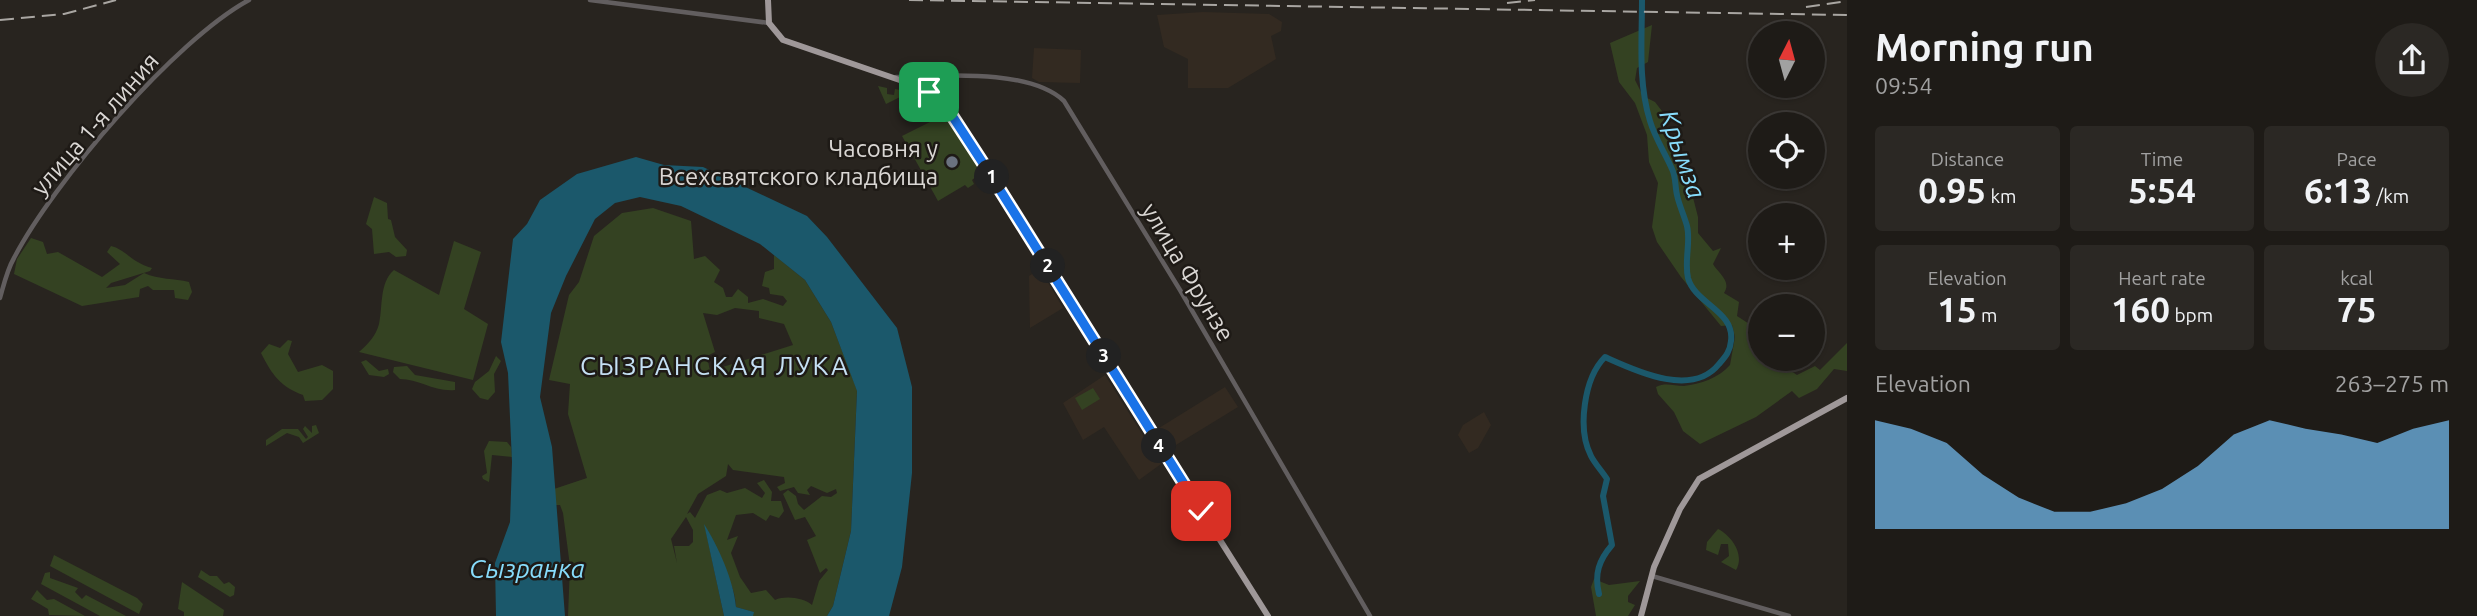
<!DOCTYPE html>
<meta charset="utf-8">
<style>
:root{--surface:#1e1b17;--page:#2b2824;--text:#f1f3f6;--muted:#a1a1a1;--line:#3c3936;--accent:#76c0f7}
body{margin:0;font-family:Ubuntu,sans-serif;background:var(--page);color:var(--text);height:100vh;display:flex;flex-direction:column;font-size:26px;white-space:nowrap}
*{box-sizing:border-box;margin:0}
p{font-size:23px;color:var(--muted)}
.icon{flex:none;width:38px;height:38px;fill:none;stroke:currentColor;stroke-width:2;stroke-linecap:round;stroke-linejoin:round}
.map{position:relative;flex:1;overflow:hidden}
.drawer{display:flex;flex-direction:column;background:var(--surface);width:630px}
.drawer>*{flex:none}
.needle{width:46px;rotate:6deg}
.fabs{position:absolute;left:1748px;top:21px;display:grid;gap:14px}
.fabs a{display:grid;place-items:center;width:77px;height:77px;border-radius:50%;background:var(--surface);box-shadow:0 2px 5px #0004,0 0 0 2px var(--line);font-size:35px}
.pin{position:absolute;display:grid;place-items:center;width:60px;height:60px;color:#fff;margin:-30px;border-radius:14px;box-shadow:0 4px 10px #0006}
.km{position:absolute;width:35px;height:35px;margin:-18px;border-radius:50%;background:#222;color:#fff;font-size:19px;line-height:35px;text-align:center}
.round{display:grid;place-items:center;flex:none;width:74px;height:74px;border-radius:37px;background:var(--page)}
.head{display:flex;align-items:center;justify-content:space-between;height:119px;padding:0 28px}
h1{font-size:38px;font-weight:600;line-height:52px}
.metrics{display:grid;grid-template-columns:repeat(3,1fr);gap:10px;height:119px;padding:7px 28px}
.metrics div{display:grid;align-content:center;border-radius:7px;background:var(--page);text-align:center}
.metrics b{font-size:35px;font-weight:600}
.metrics small{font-size:19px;font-weight:400}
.metrics p{font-size:19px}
.chart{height:196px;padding:14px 28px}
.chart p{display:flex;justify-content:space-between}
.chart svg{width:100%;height:126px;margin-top:7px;fill:var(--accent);opacity:.7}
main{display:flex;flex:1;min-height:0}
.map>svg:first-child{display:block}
.built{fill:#332a21}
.green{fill:#344222;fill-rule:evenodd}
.water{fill:#1b586b}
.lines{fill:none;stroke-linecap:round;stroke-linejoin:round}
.river{stroke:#1b586b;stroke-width:6}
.tertiary{stroke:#625e5f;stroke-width:4.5}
.primary{stroke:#9f9899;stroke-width:6}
.rail{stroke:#a9a6a2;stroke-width:2;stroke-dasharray:14 7;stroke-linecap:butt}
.route-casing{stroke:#fff;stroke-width:14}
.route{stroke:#1a73e8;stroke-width:9}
.worship-dot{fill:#6b7280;stroke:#1e1a16;stroke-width:2.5}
.labels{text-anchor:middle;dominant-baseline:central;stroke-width:5;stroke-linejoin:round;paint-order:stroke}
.street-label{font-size:24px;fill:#dad7d4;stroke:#1e1a16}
.poi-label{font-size:24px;fill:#dad7d4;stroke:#1e1a16;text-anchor:end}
.water-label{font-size:26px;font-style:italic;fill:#87dcfb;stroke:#1e1a16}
.neighbourhood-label{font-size:26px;letter-spacing:2px;fill:#c5e0f4;stroke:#1e1a16}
</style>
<main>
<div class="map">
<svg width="1847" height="616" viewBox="0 0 1847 616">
<rect width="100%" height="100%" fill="#28241f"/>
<!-- built -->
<path class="built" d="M1203 12 1269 14 1282 22 1281 31 1271 36 1276 59 1228 88H1188V59L1164 47 1157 15Z
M1034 48 1081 50 1080 83 1039 82 1032 78Z
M1040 269 1063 308 1030 328 1029 276Z
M1105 375 1161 464 1139 480 1104 427 1083 440 1063 403Z
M1225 387 1238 407 1171 448 1159 428Z
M1484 412 1491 425 1478 448 1469 453 1458 435 1463 425Z"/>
<!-- green -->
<path class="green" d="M1652 25 1648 62 1637 68 1635 80 1643 96 1655 102 1665 115 1673 153 1687 174 1698 217V233L1713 251 1721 248 1713 264C1718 273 1732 281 1724 293L1739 302 1737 316 1760 331V359H1782V365L1797 375 1815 366 1820 370 1847 343V371L1834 369 1817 389 1799 398 1792 391 1756 417 1700 444 1683 431 1674 412 1658 394 1656 387C1666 382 1673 386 1684 386 1700 384 1719 378 1730 365L1735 337 1732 325 1721 326 1681 277 1657 242 1652 227 1658 183 1649 162 1647 135 1635 103 1619 82 1610 43Z
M878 86 887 88V94L894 95 895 89 910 92 886 104Z
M927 100 941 117 947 114 984 170 972 180 974 184 968 188 965 185 938 201 902 136 936 119Z
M374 197 387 203 388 219 391 220 395 237 407 250 406 256 396 257 389 252 374 254 372 229 366 224Z
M653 208 691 221 694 259 705 256 720 270 714 282 723 288 726 297H732L738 289 748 297V303L763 299 783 306 787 301 783 296 770 294 769 288 762 286 765 272 774 269V255L805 280 831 322 857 390 851 531 833 606 827 616H753V612L736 607C735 586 728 582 722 564 715 546 716 544 705 527L724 616H568L570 566 563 513 560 505H555L554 489 587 478 568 414 570 384 549 380 569 295 579 282 594 236 622 213ZM735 308 759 311V318L784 324 793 345 710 371 707 356 715 352 703 313 717 315ZM728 464 733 470 784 477 785 483 777 487 780 491 794 487 798 493 810 495 807 490 811 486 827 493 836 489 837 493 831 497 822 496 804 510 798 504 796 496 788 490 783 494 795 520 805 517 816 536 807 540 820 573 826 568 828 570 819 581 812 605C804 598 786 595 775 600L766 590 751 593 740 577 731 553 738 536 727 540 736 515 753 513 766 521 770 515 779 518 784 511 781 501H771L772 492 764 480 757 483 765 493 762 498 745 488 727 493 720 490 707 495 695 518 690 512 687 514 698 494 726 476ZM686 517 693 530V542L689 546H674L677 563 671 539Z
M31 238 43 242 47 254 58 252 102 277 120 264 107 252 111 246C125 249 132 263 152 268L150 271 111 283 106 288 125 285 144 273C159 280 174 278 189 282L192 292 188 300 175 298 174 290H153L148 286 140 289 139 297 82 306 14 274 17 259Z
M454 241 481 252 464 309 488 324 473 380 359 352C368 344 376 336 379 324 383 307 379 283 394 270L439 295Z
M288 340 292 341 288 354 298 372 322 365 333 371V389L322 400 305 401 303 395C281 387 272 375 261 353L269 344 280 348Z
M496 356 501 361 494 374 495 392 488 400 480 398 472 389 475 382 489 371Z
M366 360 379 371 388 369 389 374 384 377 369 375 361 362Z
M407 366 415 375 455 382V390C434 392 419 379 400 379L393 372 394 367Z
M1093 388 1100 399 1082 410 1075 398Z
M316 425 319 433 303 443 299 437 287 433 266 446V440L282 429H298L306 439 308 437 303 429 305 426 312 433V426Z
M489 441 507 442 511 447 512 457 492 455 489 482 483 479 482 476 487 473 484 451Z
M1718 529C1732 536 1745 555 1736 570L1721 562 1729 556 1728 544H1721L1718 555 1706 550 1707 542Z
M54 555 137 598 143 604 139 614 50 566Z
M201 570 210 576H217L224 584 229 582 235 587 234 595 230 597 198 577Z
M50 572V578L78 588 75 592 82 599 86 595 126 616H100L41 584 45 573Z
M1594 579 1609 585 1640 581 1628 596V602L1635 605 1628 616H1596L1591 587Z
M182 582 224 610 223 616H184V612L178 609Z
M37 590 47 600 54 599 85 616 49 615 48 609 31 599Z"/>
<!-- water -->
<path class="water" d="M636 157 664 165 703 167 807 216 827 237 897 328 912 387V473L902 567 889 616H827L833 606 851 531 857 391 831 322 805 280 760 244 681 206 640 197 615 203 595 219 566 276 551 313 540 397 552 447 565 616H496L495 563 510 522 512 462 508 373 501 342 513 239 527 224 540 200 577 174Z
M704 524C718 546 734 581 736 607L754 612 753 616H724Z"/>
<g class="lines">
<!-- river -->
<path class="river" d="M1599 594C1594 574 1599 560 1612 545L1603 496 1607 479C1602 471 1595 464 1591 456 1577 429 1584 378 1605 357 1636 371 1692 398 1719 364 1725 357 1730 352 1731 341 1735 311 1695 304 1688 278 1684 261 1691 242 1687 226 1684 215 1679 205 1677 195 1675 187 1676 177 1672 169 1665 153 1655 138 1650 121 1638 83 1642 40 1642 0"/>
<!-- tertiary -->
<path class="tertiary" d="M590 0 769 23
M896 77C942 76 1029 68 1064 101L1180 290 1370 616
M0 298C4 284 7 270 14 258 53 183 175 40 249 0
M1652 576 1789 616"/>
<!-- primary -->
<path class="primary" d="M768 0 769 23 783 40 917 86 934 95 949 111 1268 616
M1641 616 1654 567 1680 509 1699 479 1847 398"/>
<!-- rail -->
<path class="rail" d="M909 0 1847 15
M1507 3 1535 0
M1806 7 1847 1
M0 20 64 14 116 0"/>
</g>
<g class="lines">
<defs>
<path id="route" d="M929 92 949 111 990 174 1201 511"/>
</defs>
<!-- route casing -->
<use href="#route" class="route-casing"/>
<!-- route -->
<use href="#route" class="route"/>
</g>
<!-- markers -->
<circle class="worship-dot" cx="952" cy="162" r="7"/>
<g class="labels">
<!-- street labels -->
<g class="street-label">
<text transform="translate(95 124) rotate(-49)">улица 1-я линия</text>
<text transform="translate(1188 272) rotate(59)">улица Фрунзе</text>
</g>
<!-- poi labels -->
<g class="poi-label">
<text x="938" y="148">Часовня у<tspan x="938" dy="28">Всехсвятского кладбища</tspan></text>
</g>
<!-- water labels -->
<g class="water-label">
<text transform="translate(1683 154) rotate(71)">Крымза</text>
<text x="527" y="568">Сызранка</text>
</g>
<!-- neighbourhood labels -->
<g class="neighbourhood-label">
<text x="715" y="365">СЫЗРАНСКАЯ ЛУКА</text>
</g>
</g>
</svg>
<div class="fabs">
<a><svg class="needle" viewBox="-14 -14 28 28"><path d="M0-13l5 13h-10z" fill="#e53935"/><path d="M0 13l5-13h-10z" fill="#a1a1a1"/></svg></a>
<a><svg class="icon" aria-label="locate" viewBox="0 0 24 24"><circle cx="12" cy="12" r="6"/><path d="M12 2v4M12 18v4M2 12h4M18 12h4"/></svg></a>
<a>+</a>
<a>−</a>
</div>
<div class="pin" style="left:929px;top:92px;background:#1e9e55"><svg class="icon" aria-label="arrive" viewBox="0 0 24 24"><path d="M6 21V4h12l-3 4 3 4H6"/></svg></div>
<div class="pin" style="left:1201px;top:511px;background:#d93025"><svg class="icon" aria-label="check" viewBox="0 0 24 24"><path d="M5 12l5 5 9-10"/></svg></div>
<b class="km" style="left:992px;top:177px">1</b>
<b class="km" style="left:1048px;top:266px">2</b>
<b class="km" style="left:1104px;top:356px">3</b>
<b class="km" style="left:1159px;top:446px">4</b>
</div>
<section class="drawer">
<div class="head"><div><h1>Morning run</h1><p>09:54</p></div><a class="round"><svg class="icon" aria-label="share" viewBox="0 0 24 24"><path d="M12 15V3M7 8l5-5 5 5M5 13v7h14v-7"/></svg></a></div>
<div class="metrics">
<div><p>Distance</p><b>0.95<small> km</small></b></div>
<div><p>Time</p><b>5:54</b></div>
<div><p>Pace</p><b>6:13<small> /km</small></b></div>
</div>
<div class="metrics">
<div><p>Elevation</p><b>15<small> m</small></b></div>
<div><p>Heart rate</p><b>160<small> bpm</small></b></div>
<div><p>kcal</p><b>75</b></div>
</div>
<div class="chart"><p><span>Elevation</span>263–275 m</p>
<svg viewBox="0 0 160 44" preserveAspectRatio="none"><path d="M0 44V6L10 9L20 14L30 25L40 33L50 38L60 38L70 35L80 30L90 22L100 11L110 6L120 9L130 11L140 14L150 9L160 6V44z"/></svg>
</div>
</section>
</main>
